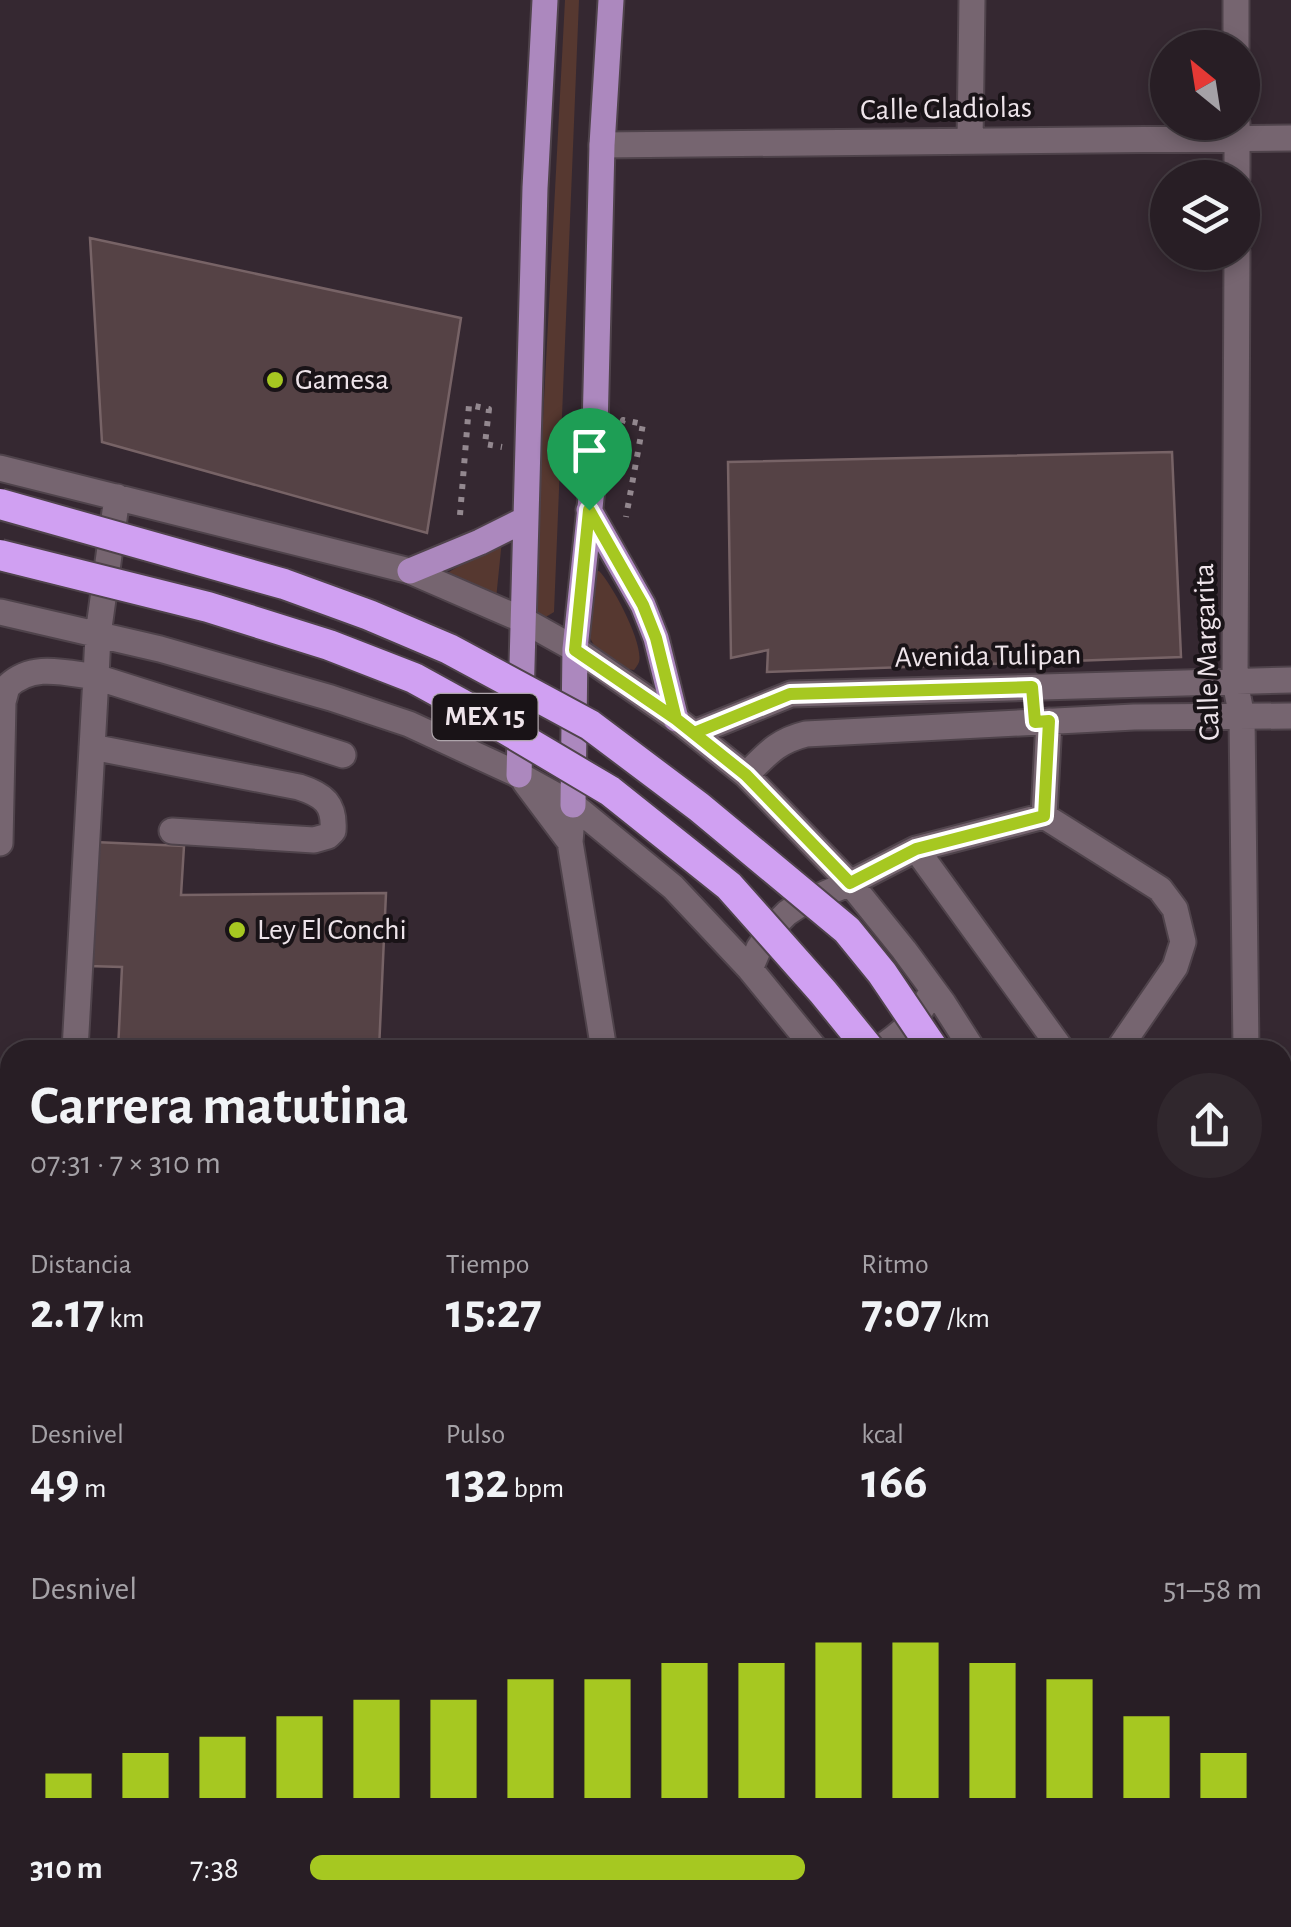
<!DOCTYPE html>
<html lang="es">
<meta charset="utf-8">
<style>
:root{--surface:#281e25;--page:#30272d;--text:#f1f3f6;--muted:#a5a2a7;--line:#443c42;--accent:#a6c821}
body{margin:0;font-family:"Alegreya Sans",sans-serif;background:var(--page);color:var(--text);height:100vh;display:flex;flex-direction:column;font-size:38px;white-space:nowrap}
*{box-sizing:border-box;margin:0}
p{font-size:32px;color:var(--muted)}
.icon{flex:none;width:55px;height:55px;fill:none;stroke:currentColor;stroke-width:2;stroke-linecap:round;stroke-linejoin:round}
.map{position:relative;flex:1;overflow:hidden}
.panel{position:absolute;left:0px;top:1040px;width:1292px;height:888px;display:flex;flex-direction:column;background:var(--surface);border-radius:30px 30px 0 0;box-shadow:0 5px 15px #0003,0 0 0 2px var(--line)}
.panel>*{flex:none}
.needle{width:65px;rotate:330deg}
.tools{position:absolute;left:1150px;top:30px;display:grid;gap:20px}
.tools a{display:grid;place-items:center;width:110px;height:110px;border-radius:50%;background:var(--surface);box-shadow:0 5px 15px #0003,0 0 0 2px var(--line);font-size:50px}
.pin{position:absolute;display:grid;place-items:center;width:85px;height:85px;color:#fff;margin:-102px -42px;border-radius:50% 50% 50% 0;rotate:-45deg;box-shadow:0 0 10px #0007}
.pin .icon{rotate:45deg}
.round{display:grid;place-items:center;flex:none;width:105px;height:105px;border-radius:52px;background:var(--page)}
.summary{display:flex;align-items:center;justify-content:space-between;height:170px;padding:0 30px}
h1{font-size:55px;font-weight:700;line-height:75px}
.stats{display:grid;grid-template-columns:repeat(3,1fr);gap:15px;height:170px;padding:10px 30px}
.stats div{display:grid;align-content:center}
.stats b{font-size:50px;font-weight:700}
.stats small{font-size:28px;font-weight:400}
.stats p{font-size:28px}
.chart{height:280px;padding:20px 30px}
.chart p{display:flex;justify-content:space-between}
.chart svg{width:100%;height:180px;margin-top:10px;stroke:var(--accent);stroke-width:6}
ul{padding:0 30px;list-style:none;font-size:32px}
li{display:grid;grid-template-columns:160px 120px 1fr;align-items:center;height:75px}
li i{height:25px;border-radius:12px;background:var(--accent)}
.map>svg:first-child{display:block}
.green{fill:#563830}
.building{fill:#554245;stroke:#776366;stroke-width:2.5}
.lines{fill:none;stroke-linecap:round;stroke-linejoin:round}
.minor-casing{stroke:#4f434b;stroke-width:29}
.major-casing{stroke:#4f434b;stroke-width:29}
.highway-casing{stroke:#4f434b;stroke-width:34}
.path{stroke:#93888f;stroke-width:6;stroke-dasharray:5 8;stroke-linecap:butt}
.minor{stroke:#766570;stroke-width:25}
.major{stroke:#ac88be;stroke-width:25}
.highway{stroke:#d0a0f2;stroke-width:30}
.highway-bridge-casing{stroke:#4f434b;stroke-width:34;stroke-linecap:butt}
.highway-bridge{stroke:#d0a0f2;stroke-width:30}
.route-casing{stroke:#fff;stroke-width:20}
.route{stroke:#a6c821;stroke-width:12}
.poi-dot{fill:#a6c821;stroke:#191317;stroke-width:4}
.labels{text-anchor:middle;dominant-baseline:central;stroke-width:8;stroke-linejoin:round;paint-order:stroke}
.shield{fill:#191317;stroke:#aea5ab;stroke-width:2.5}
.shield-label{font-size:28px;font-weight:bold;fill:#eee4ea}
.street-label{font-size:30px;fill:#eee4ea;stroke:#191317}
.poi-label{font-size:30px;fill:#eee4ea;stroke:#191317;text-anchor:start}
</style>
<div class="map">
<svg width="1291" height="1927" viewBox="0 0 1291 1927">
<rect width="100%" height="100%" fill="#352831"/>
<!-- green -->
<path class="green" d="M565 0H579L554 612 544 618 533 609Z
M502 540 496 599 439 578Z
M599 571C613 585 644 644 639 662 638 665 636 667 634 670L605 666 589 636 579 600 583 573Z
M1283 1840 1291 1853V1927H1271L1270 1918H1282Z"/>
<!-- building -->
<path class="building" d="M90 238 461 318 427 533 102 442Z
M1172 452 1181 657 767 672 768 650 731 658 728 462Z
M94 842 184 846 181 895 386 893 379 1050H118L122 967 88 966Z"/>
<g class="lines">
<defs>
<path id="minor" d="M1236 0V48
M1237 123V178
M970 141 972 0
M602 145 1291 138
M1237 252 1235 682 1242 717 1246 1050
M0 468 410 571 523 620 575 649 676 719 746 775 850 883 904 950 943 1003 973 1050
M117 497 98 635 96 677 343 755
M0 612 160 649 331 698 409 724 519 775 573 805 673 887 750 969 816 1050
M694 733 791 694 1291 680
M92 747 299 787C324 795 335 804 333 831L328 836 314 840 172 831
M746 775C767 754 777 741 806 734L1134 717 1291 716
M525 782 570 842
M573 805 570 842 604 1050
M1044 816 1049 721
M0 843 3 702 7 687C32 662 65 673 96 677L75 1050
M916 849 1062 1050
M750 969 759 948 774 926 787 913 799 905 850 883 916 849 1044 816 1160 889 1175 909 1183 942 1175 967 1118 1050
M877 1050C905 1032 917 1019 933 990
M0 1088 10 1092
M1282 1233H1291
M0 1385 10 1391
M1282 1517 1291 1530
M1282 1739 1291 1752
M629 1927V1918"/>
<path id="major" d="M589 510 643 605 656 638 676 719
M410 571 480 542 524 520
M519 775 535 188 545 0
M573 805 575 649 594 470 602 145 611 0"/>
<path id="highway" d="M1282 1587 1291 1600
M1282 1664 1291 1677"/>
</defs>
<!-- minor casing -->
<use href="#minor" class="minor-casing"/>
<!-- major casing -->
<use href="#major" class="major-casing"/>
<!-- highway casing -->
<use href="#highway" class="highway-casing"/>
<!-- path -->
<path class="path" d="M622 423 623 420 643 424 626 517
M460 515 469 405 489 409 485 444 502 447"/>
<!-- minor -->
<use href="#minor" class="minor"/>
<!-- major -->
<use href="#major" class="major"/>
<!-- highway -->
<use href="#highway" class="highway"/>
<defs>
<path id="highway-bridge" d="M0 504 284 584 369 615 449 649 590 725 699 807 847 930 882 973 934 1050
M0 555 208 607 329 645 414 678 492 721 610 791 729 886 823 992 870 1050"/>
</defs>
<!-- highway-bridge casing -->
<use href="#highway-bridge" class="highway-bridge-casing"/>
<!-- highway-bridge -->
<use href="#highway-bridge" class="highway-bridge"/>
</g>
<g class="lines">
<defs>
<path id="route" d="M589 510 575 650 676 719 746 775 850 883 916 849 1044 816 1049 721 1035 722 1032 687 790 694 694 733 676 719 656 638 643 605 589 510"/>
</defs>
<!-- route casing -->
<use href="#route" class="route-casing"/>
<!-- route -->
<use href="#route" class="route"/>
</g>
<!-- markers -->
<g class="poi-dot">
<circle cx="275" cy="380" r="10"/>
<circle cx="237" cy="930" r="10"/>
</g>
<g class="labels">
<!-- shield labels -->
<rect class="shield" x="432.5" y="694" width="105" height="46" rx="8"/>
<g class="shield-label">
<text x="485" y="717">MEX 15</text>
</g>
<!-- street labels -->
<g class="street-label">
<text transform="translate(946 109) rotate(-1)">Calle Gladiolas</text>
<text transform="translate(1207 652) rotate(-92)">Calle Margarita</text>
<text transform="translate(988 656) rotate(-1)">Avenida Tulipan</text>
</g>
<!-- poi labels -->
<g class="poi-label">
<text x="295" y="380">Gamesa</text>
<text x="257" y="930">Ley El Conchi</text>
</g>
</g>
</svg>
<div class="tools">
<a><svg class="needle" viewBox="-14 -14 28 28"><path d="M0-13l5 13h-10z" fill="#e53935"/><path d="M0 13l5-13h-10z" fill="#a5a2a7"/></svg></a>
<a><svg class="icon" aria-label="layers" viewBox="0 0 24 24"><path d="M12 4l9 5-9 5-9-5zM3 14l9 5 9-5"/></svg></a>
</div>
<div class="pin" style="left:589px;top:510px;background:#1e9e55"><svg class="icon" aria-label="arrive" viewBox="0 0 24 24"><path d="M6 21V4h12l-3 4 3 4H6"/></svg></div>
<section class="panel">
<div class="summary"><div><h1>Carrera matutina</h1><p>07:31 · 7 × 310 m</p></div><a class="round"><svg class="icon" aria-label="share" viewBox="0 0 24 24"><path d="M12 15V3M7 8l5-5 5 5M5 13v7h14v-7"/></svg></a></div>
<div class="stats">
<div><p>Distancia</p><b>2.17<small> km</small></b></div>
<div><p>Tiempo</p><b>15:27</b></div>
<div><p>Ritmo</p><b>7:07<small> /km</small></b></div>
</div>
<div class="stats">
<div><p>Desnivel</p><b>49<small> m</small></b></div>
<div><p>Pulso</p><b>132<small> bpm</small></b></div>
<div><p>kcal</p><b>166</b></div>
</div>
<div class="chart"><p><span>Desnivel</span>51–58 m</p>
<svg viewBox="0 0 160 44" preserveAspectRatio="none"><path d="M5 44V38M15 44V33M25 44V29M35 44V24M45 44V20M55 44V20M65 44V15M75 44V15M85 44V11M95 44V11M105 44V6M115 44V6M125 44V11M135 44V15M145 44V24M155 44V33"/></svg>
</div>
<ul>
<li><b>310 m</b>7:38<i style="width:52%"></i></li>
</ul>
</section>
</div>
